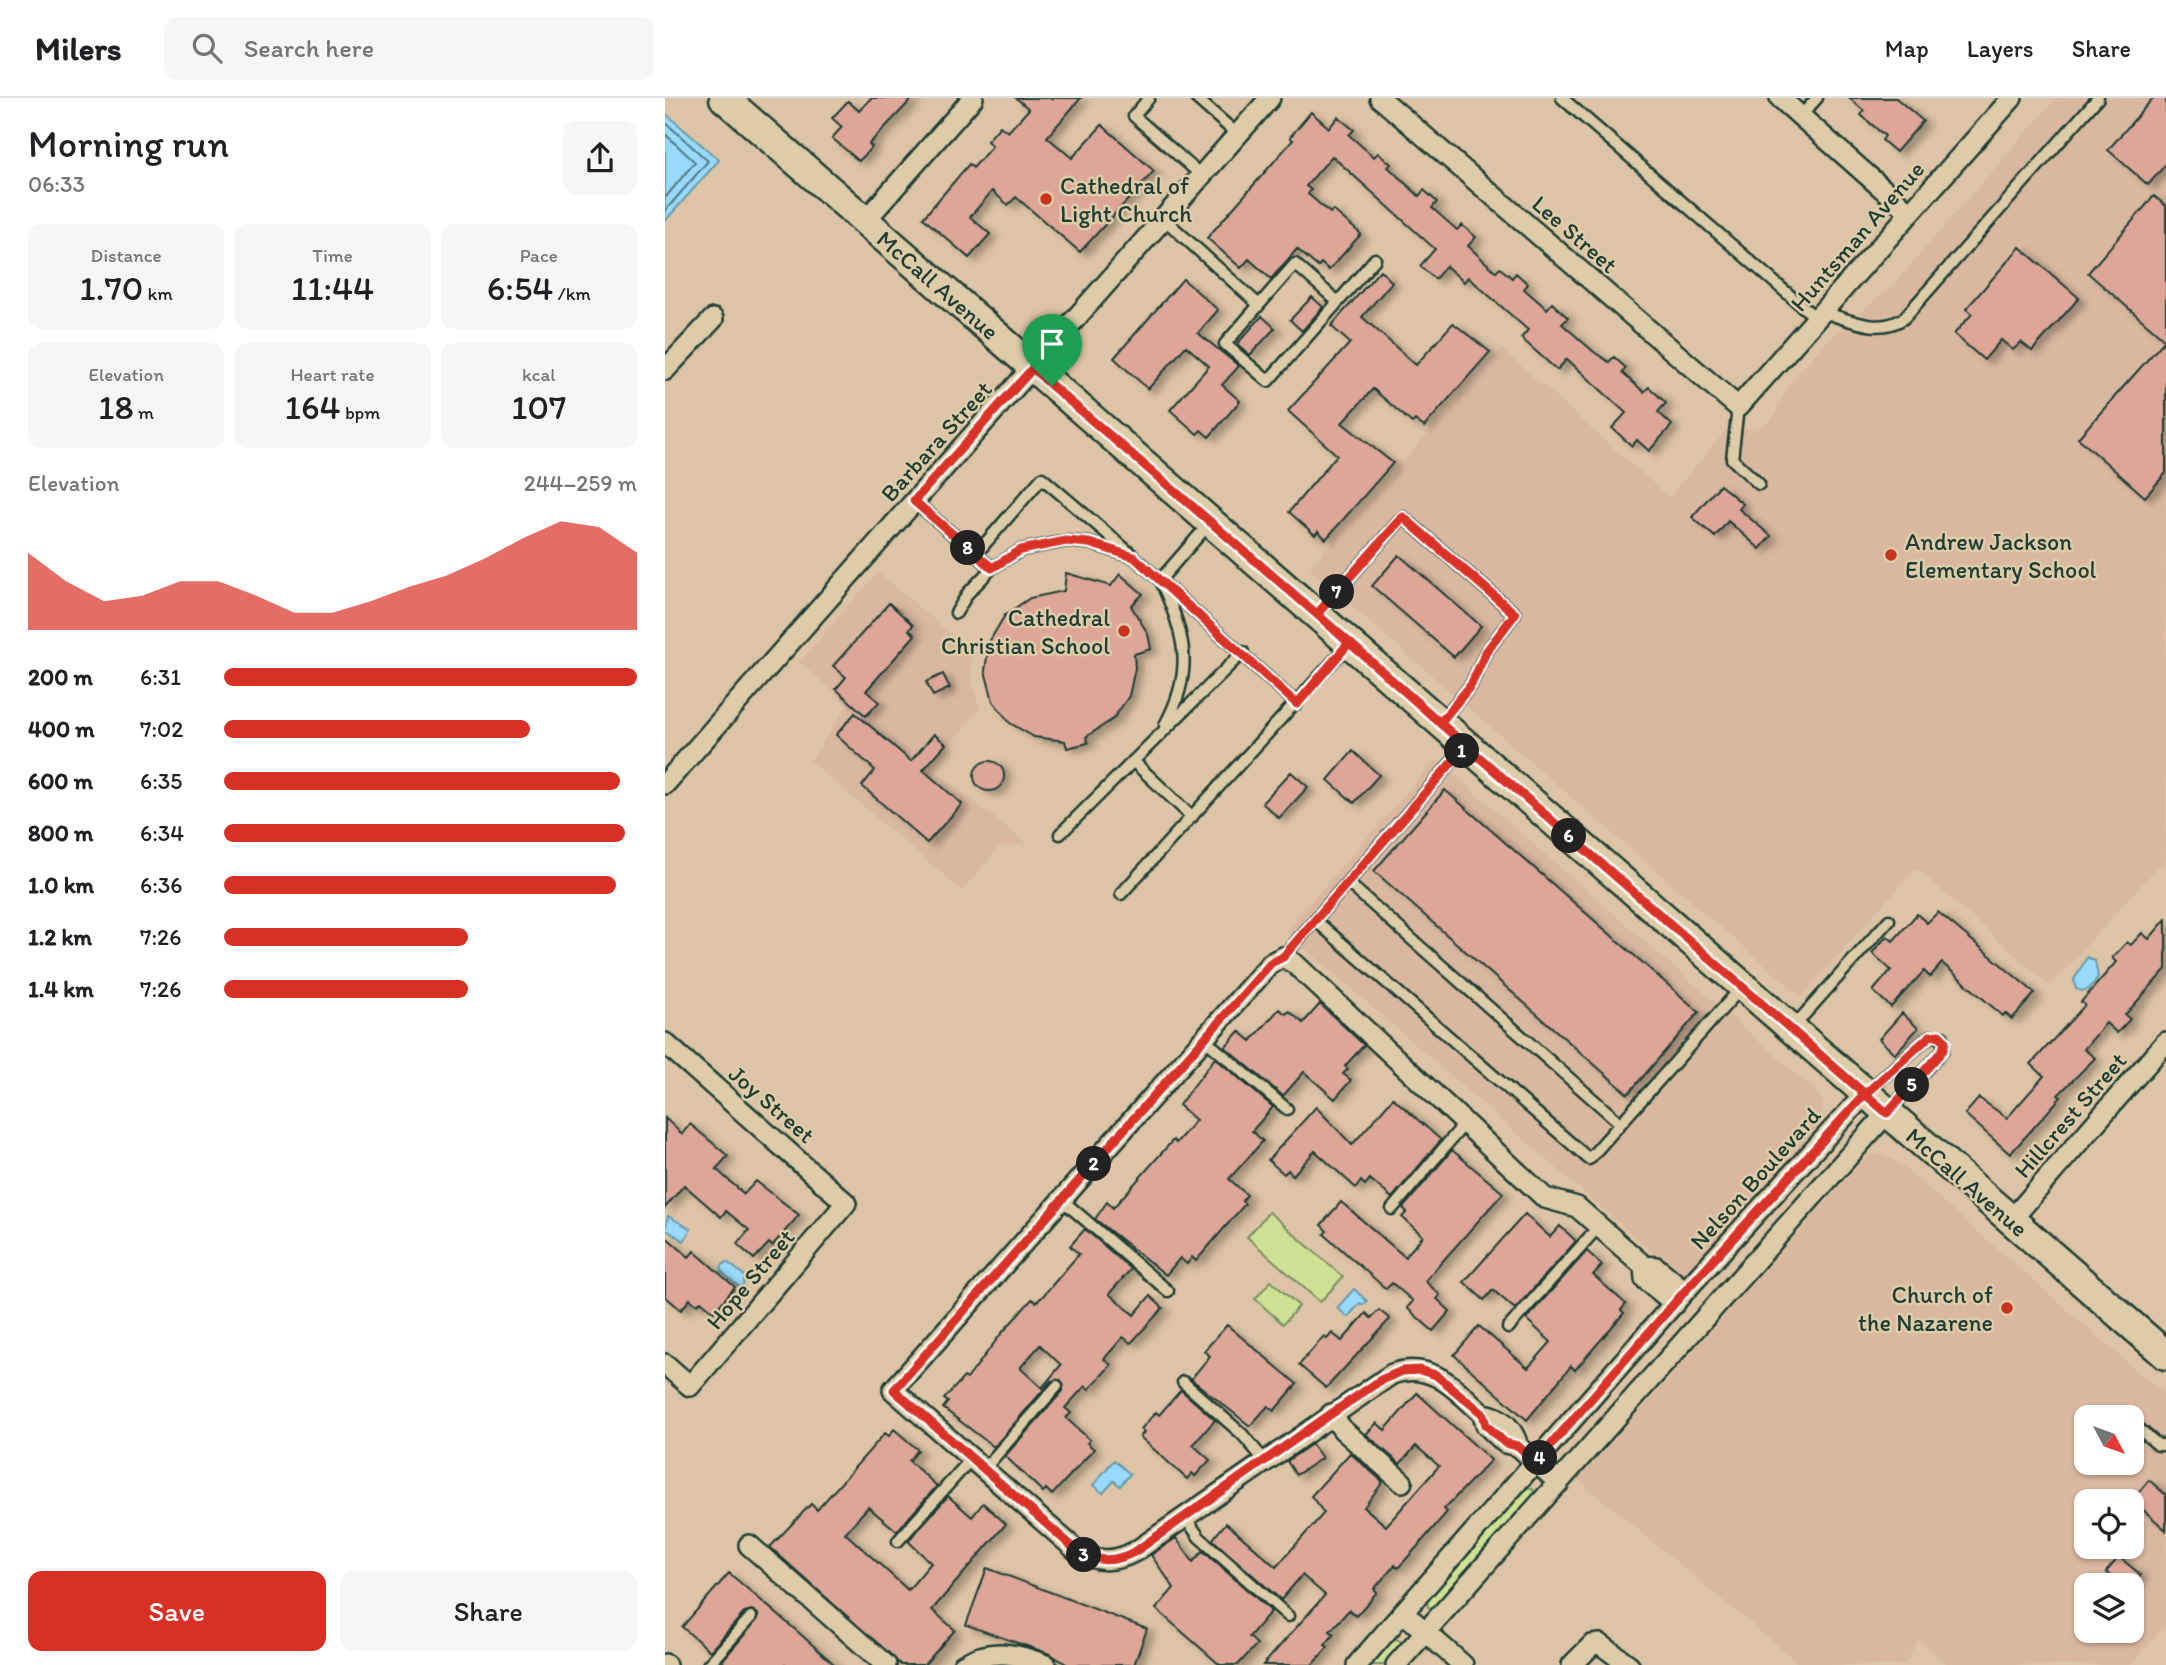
<!DOCTYPE html>
<meta charset="utf-8">
<style>
:root{--surface:#fff;--page:#f6f6f6;--text:#202124;--muted:#757577;--line:#e0e0e0;--accent:#d93025}
body{margin:0;font-family:Itim,sans-serif;background:var(--page);color:var(--text);height:100vh;display:flex;flex-direction:column;font-size:26px;white-space:nowrap}
*{box-sizing:border-box;margin:0}
p{font-size:23px;color:var(--muted)}
.icon{flex:none;width:38px;height:38px;fill:none;stroke:currentColor;stroke-width:2;stroke-linecap:round;stroke-linejoin:round}
.map{position:relative;flex:1;overflow:hidden}
.details{display:flex;flex-direction:column;background:var(--surface);width:665px}
.details>*{flex:none}
.needle{width:46px;rotate:131deg}
.controls{position:absolute;left:1409px;top:1307px;display:grid;gap:14px}
.controls a{display:grid;place-items:center;width:70px;height:70px;border-radius:14px;background:var(--surface);box-shadow:0 2px 5px #0004;font-size:35px}
.pin{position:absolute;display:grid;place-items:center;width:60px;height:60px;color:#fff;margin:-72px -30px;border-radius:50% 50% 50% 0;rotate:-45deg;box-shadow:0 0 7px #0007}
.pin .icon{rotate:45deg}
.km{position:absolute;width:35px;height:35px;margin:-18px;border-radius:50%;background:#222;color:#fff;font-size:19px;line-height:35px;text-align:center}
.round{display:grid;place-items:center;flex:none;width:74px;height:74px;border-radius:14px;background:var(--page)}
.head{display:flex;align-items:center;justify-content:space-between;height:119px;padding:0 28px}
h1{font-size:38px;font-weight:600;line-height:52px}
.figures{display:grid;grid-template-columns:repeat(3,1fr);gap:10px;height:119px;padding:7px 28px}
.figures div{display:grid;align-content:center;border-radius:14px;background:var(--page);text-align:center}
.figures b{font-size:35px;font-weight:600}
.figures small{font-size:19px;font-weight:400}
.figures p{font-size:19px}
.chart{height:196px;padding:14px 28px}
.chart p{display:flex;justify-content:space-between}
.chart svg{width:100%;height:126px;margin-top:7px;fill:var(--accent);opacity:.7}
.primary-button{display:flex;gap:14px;margin-top:auto;padding:14px 28px}
.primary-button a{flex:1;height:80px;border-radius:14px;background:var(--accent);color:#fff;font-size:28px;font-weight:600;line-height:80px;text-align:center}
.primary-button a+a{background:var(--page);color:var(--text)}
ul{padding:0 28px;list-style:none;font-size:23px}
li{display:grid;grid-template-columns:112px 84px 1fr;align-items:center;height:52px}
li i{height:18px;border-radius:9px;background:var(--accent)}
header{display:flex;align-items:center;gap:42px;box-sizing:border-box;height:98px;padding:0 35px;background:var(--surface);border-bottom:2px solid var(--line)}
header strong{font-size:33px}
nav{display:flex;gap:38px;margin-inline-start:auto;font-size:24px}
.search{width:490px;height:63px;background:var(--page);display:flex;align-items:center;gap:18px;box-sizing:border-box;padding:0 24px;border-radius:14px;color:var(--muted);font-size:26px}
main{display:flex;flex:1;min-height:0}
.map>svg:first-child{display:block}
.built{fill:#dab8a0;fill-rule:evenodd}
.green{fill:#d0e195;stroke:#788f64;stroke-width:2}
.water{fill:#99d9fb;stroke:#689bab;stroke-width:2}
.lines{fill:none;stroke-linecap:round;stroke-linejoin:round}
.shore{stroke:#507b84;stroke-width:2}
.building{fill:#dea599;stroke:#1f3d34;stroke-width:2;fill-rule:evenodd;filter:url(#shadow)}
.service-casing{stroke:#1f3d34;stroke-width:15}
.minor-casing{stroke:#1f3d34;stroke-width:24}
.secondary-casing{stroke:#1f3d34;stroke-width:33}
.service{stroke:#decca9;stroke-width:10}
.minor{stroke:#decca9;stroke-width:19}
.secondary{stroke:#decca9;stroke-width:28}
.route-casing{stroke:#fff;stroke-width:14}
.route{stroke:#d93025;stroke-width:9}
.poi-dot{fill:#c8321e;stroke:#decca9;stroke-width:2.5}
.labels{text-anchor:middle;dominant-baseline:central;stroke-width:5;stroke-linejoin:round;paint-order:stroke}
.poi-label{font-size:24px;fill:#1f3d34;stroke:#decca9;text-anchor:start}
.street-label{font-size:24px;fill:#1f3d34;stroke:#decca9}
</style>
<header>
<strong>Milers</strong>
<div class="search"><svg class="icon" aria-label="search" viewBox="0 0 24 24"><circle cx="10" cy="10" r="6"/><path d="M15 15l6 6"/></svg>Search here</div>
<nav><a>Map</a><a>Layers</a><a>Share</a></nav>
</header>
<main>
<section class="details">
<div class="head"><div><h1>Morning run</h1><p>06:33</p></div><a class="round"><svg class="icon" aria-label="share" viewBox="0 0 24 24"><path d="M12 15V3M7 8l5-5 5 5M5 13v7h14v-7"/></svg></a></div>
<div class="figures">
<div><p>Distance</p><b>1.70<small> km</small></b></div>
<div><p>Time</p><b>11:44</b></div>
<div><p>Pace</p><b>6:54<small> /km</small></b></div>
</div>
<div class="figures">
<div><p>Elevation</p><b>18<small> m</small></b></div>
<div><p>Heart rate</p><b>164<small> bpm</small></b></div>
<div><p>kcal</p><b>107</b></div>
</div>
<div class="chart"><p><span>Elevation</span>244–259 m</p>
<svg viewBox="0 0 160 44" preserveAspectRatio="none"><path d="M0 44V17L10 27L20 34L30 32L40 27L50 27L60 32L70 38L80 38L90 34L100 29L110 25L120 19L130 12L140 6L150 8L160 17V44z"/></svg>
</div>
<ul>
<li><b>200 m</b>6:31<i style="width:100%"></i></li>
<li><b>400 m</b>7:02<i style="width:74%"></i></li>
<li><b>600 m</b>6:35<i style="width:96%"></i></li>
<li><b>800 m</b>6:34<i style="width:97%"></i></li>
<li><b>1.0 km</b>6:36<i style="width:95%"></i></li>
<li><b>1.2 km</b>7:26<i style="width:59%"></i></li>
<li><b>1.4 km</b>7:26<i style="width:59%"></i></li>
</ul>
<div class="primary-button"><a>Save</a><a>Share</a></div>
</section>
<div class="map">
<svg width="1501" height="1567" viewBox="0 0 1501 1567">
<defs>
<filter id="shadow"><feDropShadow dx="7" dy="4" stdDeviation="3.5" flood-color="#0004"/></filter>
</defs>
<rect width="100%" height="100%" fill="#dec4a6"/>
<filter id="ink" filterUnits="userSpaceOnUse"><feTurbulence type="fractalNoise" baseFrequency=".0143" numOctaves="2"/><feDisplacementMap in="SourceGraphic" scale="14" xChannelSelector="R" yChannelSelector="G"/><feConvolveMatrix kernelMatrix="1 2 1 2 8 2 1 2 1" color-interpolation-filters="sRGB"/></filter>
<g filter="url(#ink)">
<!-- built -->
<path class="built" d="M1391 0H1501V760L1385 888 1251 770 1136 899 644 471 837 251 1004 399 1064 329 1089 332 1107 322 1124 286 1160 245 1229 186Z
M213 474 307 554 306 579 315 611 266 669 362 746 334 749 297 793 145 663 183 607 134 564Z
M771 661 1150 992 1158 1003V1017L1151 1031 1018 1181 620 833Z
M1217 1056 1230 1062 1501 1298V1527L1465 1567H1283L1254 1542 1239 1567H1135L913 1382 1195 1065 1206 1057ZM1421 1320H1466V1365H1421ZM1421 1404H1466V1449H1421ZM1421 1488H1466V1533H1421Z"/>
<!-- green -->
<path class="green" d="M604 1114 678 1179 655 1204 582 1139Z
M606 1183 634 1208 618 1226 590 1201Z
M862 1389 868 1391 869 1399 769 1511 763 1509 762 1501Z
M730 1540 736 1544V1549L720 1567H703Z"/>
<!-- water -->
<path class="water" d="M0 15 54 62 0 123Z
M1422 859 1430 863 1433 879 1424 891 1417 893 1411 891 1409 882Z
M3 1118 26 1131 19 1143 0 1131Z
M62 1164 80 1178 78 1188H73L56 1173 57 1167Z
M689 1191 702 1203 698 1207 695 1205 683 1219 672 1210Z
M449 1362 465 1376 455 1388 449 1383 438 1395 428 1387Z"/>
<g class="lines">
<!-- shore -->
<path class="shore" d="M0 24 43 63 0 113
M0 36 30 64 0 100"/>
</g>
<!-- building -->
<path class="building" d="M206 0H248L204 46 207 49 194 63 167 40 177 29 167 20 183 3 194 13Z
M351 0H416L382 39 407 60 437 27 489 73 415 154 351 99 343 107 327 93 305 119 325 136 304 160 258 120 304 66 308 70 327 48 322 43 335 28 343 34 364 11Z
M1184 0H1231L1258 23 1231 54 1217 42 1220 38 1196 17 1199 13Z
M1488 0H1501V66L1483 87 1443 52Z
M646 14 664 30 673 19 689 32 684 37 709 59 713 55 726 66 723 69 754 98 759 92 772 104 767 110 792 132 797 127 811 139 803 148 831 174 835 170 847 180 851 175 863 186 859 191 882 211 887 205 903 220 897 226 929 254 944 264 949 259 961 270 957 275 979 294 984 289 1001 305 993 314 1007 327 984 353 972 342 967 348 947 330 961 315 902 261 892 272 856 240 863 232 803 179 799 184 781 168 770 181 755 168 770 151 667 58 641 88 646 92 643 96 665 115 668 112 696 136 664 172 656 165 653 169 632 151 606 181 584 161 576 170 542 140 628 42 625 39Z
M1489 98 1501 108V375L1480 399 1413 340 1500 242 1423 175Z
M1355 149 1414 200 1367 253 1356 244 1348 252 1336 242 1319 262 1289 236 1307 216 1301 211Z
M715 172 727 184 697 219 751 267 788 225 825 254 759 329 750 322 747 325 708 291 677 325 728 365 661 441 653 433 650 437 624 414 672 357 623 313 685 245 666 228Z
M518 181 553 212 533 235 574 268 557 287 575 303 544 339 536 332 532 336 505 312 544 268 521 248 483 291 449 260Z
M647 199 658 209 637 233 625 222Z
M597 218 610 230 585 257 572 246Z
M1055 387 1078 406 1074 411 1106 438 1095 451 1063 423 1050 439 1027 419Z
M734 457 816 528 789 559 707 488Z
M401 475 446 488 455 476 478 496 466 508 483 536 486 551 469 556 470 570 464 598 448 621 421 639 423 645 402 650 400 643 369 639 345 625 328 603 320 573 324 544 340 517 365 500 399 493Z
M224 505 248 527 244 532 250 537 201 593 214 604 201 618 171 591 181 579 168 568Z
M278 576 285 590 268 598 261 584Z
M190 615 246 663 269 636 281 646 258 672 297 706 262 745 197 688 210 672 171 637Z
M688 653 714 677 689 705 663 682Z
M309 678a15 15 0 1 1 30 0a15 15 0 1 1-30 0Z
M626 674 643 689 614 720 597 705Z
M780 692 1034 914 963 996 709 773Z
M1273 814 1370 895 1347 921 1340 915 1338 918 1277 865 1265 879 1259 873 1226 909 1208 893 1226 872 1207 855 1222 838 1228 843 1252 816 1262 825Z
M1501 821V871L1460 917 1465 921 1452 935 1441 925 1419 951 1430 960 1393 997 1396 999 1345 1056 1300 1016 1314 1000 1342 1020 1379 978 1366 966 1420 907 1416 904 1451 864 1447 860 1462 844 1466 847 1477 835 1484 841Z
M655 906 699 947 680 968 683 971 678 976 686 982 670 1001 639 974 618 998 560 949 574 933 586 943 614 911 621 916 624 913 638 925Z
M1237 915 1253 930 1230 956 1214 941Z
M550 960 608 1009 587 1033 598 1043 564 1081 582 1097 577 1103 580 1106 531 1163 527 1159 522 1166 515 1160 501 1177 430 1121 442 1104 448 1110 508 1042 511 1045 531 1022 514 1007Z
M728 1000 776 1042 727 1100 705 1081 700 1087 696 1083 691 1090 650 1053 628 1077 623 1072 619 1076 603 1062 651 1009 687 1047Z
M0 1020 17 1036 25 1026 63 1058 51 1071 79 1096 91 1083 134 1117 107 1148 104 1145 89 1161 72 1146 84 1132 61 1113 56 1119 19 1087 0 1110Z
M787 1052 838 1095 760 1183 775 1197 772 1201 785 1213 768 1233 742 1210 748 1203 727 1185 721 1191 659 1136 662 1133 656 1127 676 1104 740 1159 758 1138 737 1119 742 1114 738 1110Z
M860 1116 885 1139 895 1128 911 1143 850 1211 828 1192 819 1202 799 1184Z
M420 1131 466 1171 444 1196 469 1217 485 1198 498 1210 466 1245 458 1239 439 1261 446 1267 424 1291 420 1288 400 1310 406 1315 401 1320 425 1342 422 1345 429 1351 387 1397 381 1391 378 1394 340 1358 398 1293 396 1282 386 1283 329 1349 278 1310 283 1304 279 1301 299 1279 302 1281 336 1236 367 1201 371 1204 377 1199 414 1156 405 1148ZM375 1247 396 1267 377 1290 355 1270Z
M0 1138 24 1159 29 1153 70 1189 49 1214 36 1203 32 1207 25 1201 16 1212 0 1198Z
M922 1153 937 1167 928 1177 961 1206 956 1212 959 1215 910 1272 906 1268 862 1322 789 1257 814 1228 863 1270 886 1244 861 1221Z
M714 1212 725 1221 661 1290 634 1267 659 1238 662 1241 667 1235 677 1243 701 1215 706 1220Z
M562 1227 632 1286 609 1313 603 1308 585 1328 526 1281 545 1258 539 1253Z
M516 1292 550 1322 528 1347 545 1362 530 1378 527 1375 522 1381 475 1339 479 1334 476 1331 491 1314 494 1317Z
M752 1295 826 1362 779 1411 782 1414 752 1449 733 1470 730 1467 709 1491 712 1494 691 1518 684 1512 665 1533 669 1536 660 1547 663 1549 647 1567H598L660 1497 637 1477 616 1502 548 1442 550 1438 561 1425 611 1469 659 1415 646 1398 685 1355 718 1384 699 1409 721 1428 774 1368 751 1348 735 1366 701 1336 712 1325 720 1332Z
M229 1331 253 1352 244 1363 272 1388 232 1433 203 1409 180 1435 243 1492 266 1465 243 1443 283 1398 307 1419 318 1405 341 1426 267 1512 290 1532 259 1567H236L105 1449 146 1406 152 1412 220 1335 224 1338Z
M647 1346 657 1360 631 1377 622 1363Z
M1484 1382 1501 1397V1432L1467 1402Z
M511 1440 528 1464 538 1453 606 1513 584 1539 592 1546 573 1567H555L491 1511 509 1490 486 1457Z
M1454 1459 1476 1477 1467 1488H1456L1441 1474Z
M322 1470 482 1531 469 1567H403L385 1556 301 1527Z
M64 1475 133 1534 170 1567H61L57 1563 93 1521V1516L87 1512 80 1514 45 1553 17 1529Z"/>
<g class="lines">
<defs>
<path id="service" d="M484 0 469 18 537 78
M531 0 573 37
M897 0 1152 221
M1136 18 1152 0
M499 121 594 207 630 166 673 204 603 283 560 246 594 207
M673 204 710 161
M1158 214C1185 222 1214 237 1239 220L1433 0
M1073 309 1067 361 1094 386
M249 403 327 470 356 452 401 443 424 445 469 459 632 606
M311 456 377 380 466 456
M495 482 543 427
M497 486C521 539 529 574 500 627
M291 515 303 495 327 470
M652 516 738 419 850 516 821 554 806 587 777 622
M468 663 527 719
M395 736 578 554
M683 785 955 1025
M456 796 684 546
M650 822 924 1061 1075 891
M618 859 799 650
M1129 928 1224 822
M539 941 622 1011
M1203 993 1265 938 1278 939V952L1225 1012
M397 1102 503 1193
M727 1111 800 1025
M843 1230 934 1128
M518 1284 577 1336 600 1363
M1460 1318 1461 1320
M1466 1324 1493 1347H1501
M319 1371 392 1288
M520 1419 534 1439 623 1518
M233 1443 306 1361
M43 1567 86 1519"/>
<path id="minor" d="M715 0 1073 309 1347 0
M1115 0 1245 115
M200 123 308 0
M0 272 48 221
M0 686 605 0
M0 945 181 1105 25 1288 0 1266
M1346 1122 1501 944
M979 1168 980 1181 1010 1206
M666 1316 678 1332 737 1384
M818 1316C791 1292 767 1262 727 1276L471 1453C449 1465 431 1465 410 1451L228 1292 606 865 618 859 630 866 880 1100 912 1109 979 1168 991 1169 1020 1193
M853 1348C848 1331 837 1318 818 1316L821 1327 840 1345 853 1348 894 1385
M84 1447 221 1567
M739 1515 798 1567
M0 1566 1 1567
M298 1567C326 1549 353 1556 381 1567
M692 1567 1020 1193 1200 996
M731 1567 1222 1015
M907 1567 927 1547 935 1546 964 1567"/>
<path id="secondary" d="M59 0 1501 1257"/>
</defs>
<!-- service casing -->
<use href="#service" class="service-casing"/>
<!-- minor casing -->
<use href="#minor" class="minor-casing"/>
<!-- secondary casing -->
<use href="#secondary" class="secondary-casing"/>
<!-- service -->
<use href="#service" class="service"/>
<!-- minor -->
<use href="#minor" class="minor"/>
<!-- secondary -->
<use href="#secondary" class="secondary"/>
</g>
</g>
<g class="lines" filter="url(#ink)">
<defs>
<path id="route" d="M387 288C526 407 665 526 801 648L618 859 606 865 229 1292 410 1451C431 1465 449 1465 471 1453L666 1316 716 1282 737 1273 755 1272 771 1277 818 1316 821 1327 840 1345 853 1348 871 1364 1020 1193 1200 996 1222 1015 1278 952 1280 943 1274 937 1265 938 1200 996 775 625 806 587 821 554 850 516 738 419 652 516 684 545 632 606 469 459 424 445 401 443 356 452 327 470 249 403 368 270 387 288"/>
</defs>
<!-- route casing -->
<use href="#route" class="route-casing"/>
<!-- route -->
<use href="#route" class="route"/>
</g>
<!-- markers -->
<g class="poi-dot">
<circle cx="381" cy="101" r="7"/>
<circle cx="1226" cy="457" r="7"/>
<circle cx="459" cy="533" r="7"/>
<circle cx="1342" cy="1210" r="7"/>
</g>
<g class="labels">
<!-- poi labels -->
<g class="poi-label">
<text x="395" y="87">Cathedral of<tspan x="395" dy="28">Light Church</tspan></text>
<text x="1240" y="443">Andrew Jackson<tspan x="1240" dy="28">Elementary School</tspan></text>
<text x="445" y="519" text-anchor="end">Cathedral<tspan x="445" dy="28">Christian School</tspan></text>
<text x="1328" y="1196" text-anchor="end">Church of<tspan x="1328" dy="28">the Nazarene</tspan></text>
</g>
<!-- street labels -->
<g class="street-label">
<text transform="translate(910 136) rotate(41)">Lee Street</text>
<text transform="translate(1192 138) rotate(-49)">Huntsman Avenue</text>
<text transform="translate(273 187) rotate(41)">McCall Avenue</text>
<text transform="translate(271 343) rotate(-48)">Barbara Street</text>
<text transform="translate(107 1006) rotate(41)">Joy Street</text>
<text transform="translate(1405 1017) rotate(-49)">Hillcrest Street</text>
<text transform="translate(1090 1080) rotate(-48)">Nelson Boulevard</text>
<text transform="translate(1302 1084) rotate(41)">McCall Avenue</text>
<text transform="translate(85 1181) rotate(-50)">Hope Street</text>
</g>
</g>
</svg>
<div class="controls">
<a><svg class="needle" viewBox="-14 -14 28 28"><path d="M0-13l5 13h-10z" fill="#e53935"/><path d="M0 13l5-13h-10z" fill="#757577"/></svg></a>
<a><svg class="icon" aria-label="locate" viewBox="0 0 24 24"><circle cx="12" cy="12" r="6"/><path d="M12 2v4M12 18v4M2 12h4M18 12h4"/></svg></a>
<a><svg class="icon" aria-label="layers" viewBox="0 0 24 24"><path d="M12 4l9 5-9 5-9-5zM3 14l9 5 9-5"/></svg></a>
</div>
<div class="pin" style="left:387px;top:288px;background:#1e9e55"><svg class="icon" aria-label="arrive" viewBox="0 0 24 24"><path d="M6 21V4h12l-3 4 3 4H6"/></svg></div>
<b class="km" style="left:797px;top:653px">1</b>
<b class="km" style="left:429px;top:1066px">2</b>
<b class="km" style="left:419px;top:1457px">3</b>
<b class="km" style="left:875px;top:1360px">4</b>
<b class="km" style="left:1247px;top:987px">5</b>
<b class="km" style="left:904px;top:738px">6</b>
<b class="km" style="left:672px;top:494px">7</b>
<b class="km" style="left:303px;top:450px">8</b>
</div>
</main>
